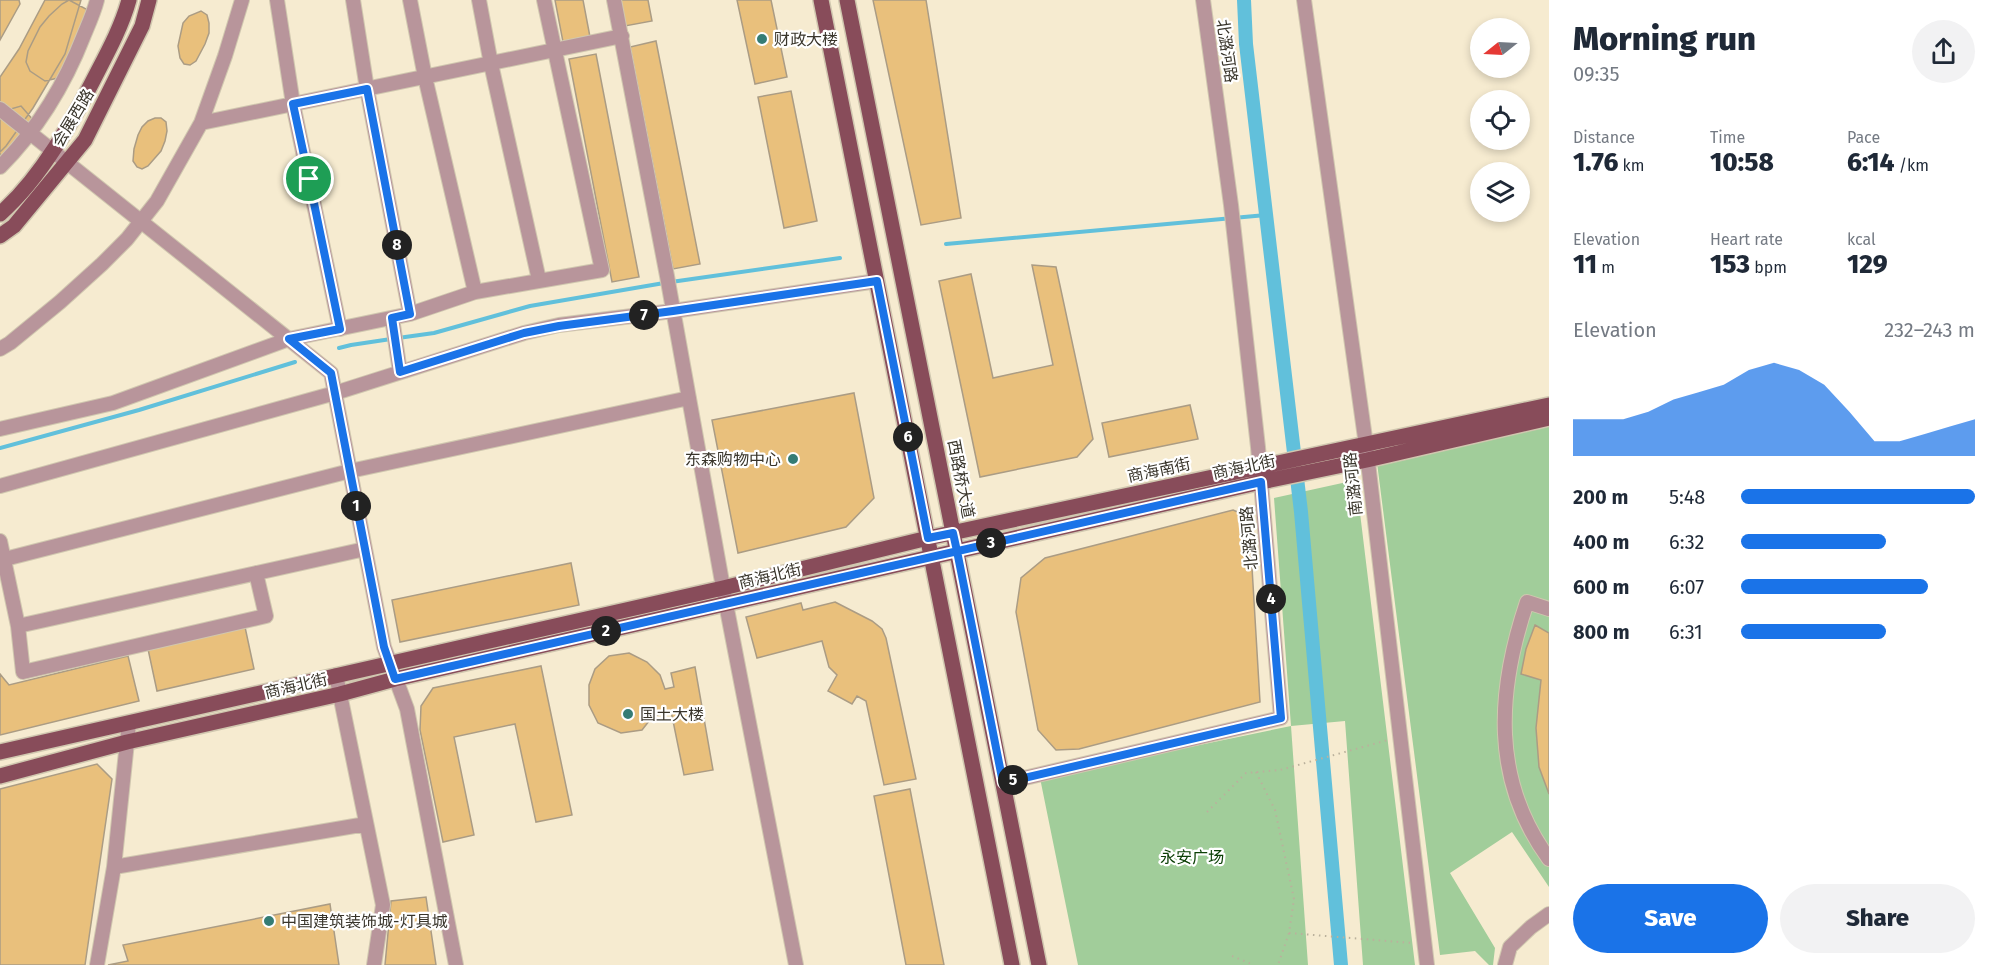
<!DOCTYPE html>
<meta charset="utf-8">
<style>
:root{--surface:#fff;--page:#f2f2f3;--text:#1f2937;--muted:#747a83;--accent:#1a73e8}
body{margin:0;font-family:"Fira Sans","Noto Sans SC",sans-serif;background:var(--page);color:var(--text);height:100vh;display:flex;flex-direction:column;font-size:22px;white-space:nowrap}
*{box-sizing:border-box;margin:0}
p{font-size:20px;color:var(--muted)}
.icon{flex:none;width:33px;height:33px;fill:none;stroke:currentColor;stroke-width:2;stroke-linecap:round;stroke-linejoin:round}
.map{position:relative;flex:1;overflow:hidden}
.drawer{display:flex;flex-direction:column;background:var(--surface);width:450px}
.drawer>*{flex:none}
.needle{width:39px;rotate:252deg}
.buttons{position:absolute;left:1470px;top:18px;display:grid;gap:12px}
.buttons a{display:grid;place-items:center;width:60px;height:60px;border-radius:50%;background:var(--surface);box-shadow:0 3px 9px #0003;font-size:30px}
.pin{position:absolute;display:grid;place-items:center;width:51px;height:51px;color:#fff;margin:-26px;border:3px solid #fff;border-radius:50%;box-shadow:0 2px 6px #0007}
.km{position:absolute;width:30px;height:30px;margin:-15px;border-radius:50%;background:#222;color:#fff;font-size:16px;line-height:30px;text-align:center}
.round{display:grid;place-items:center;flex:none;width:63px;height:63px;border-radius:32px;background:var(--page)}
.headline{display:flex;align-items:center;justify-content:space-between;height:102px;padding:0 24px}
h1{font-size:33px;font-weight:800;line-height:45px}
.stats{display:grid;grid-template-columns:repeat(3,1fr);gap:9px;height:102px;padding:6px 24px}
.stats div{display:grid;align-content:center}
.stats b{font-size:26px;font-weight:800}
.stats small{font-size:16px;font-weight:400}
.stats p{font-size:16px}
.chart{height:168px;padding:12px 24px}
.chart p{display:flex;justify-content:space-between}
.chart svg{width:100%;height:108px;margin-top:6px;fill:var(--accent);opacity:.7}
.button{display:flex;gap:12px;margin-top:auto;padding:12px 24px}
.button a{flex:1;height:69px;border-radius:36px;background:var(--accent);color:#fff;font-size:24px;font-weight:800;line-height:69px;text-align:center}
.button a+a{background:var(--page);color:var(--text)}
ul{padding:0 24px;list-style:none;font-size:20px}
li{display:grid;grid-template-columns:96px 72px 1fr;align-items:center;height:45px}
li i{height:15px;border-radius:8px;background:var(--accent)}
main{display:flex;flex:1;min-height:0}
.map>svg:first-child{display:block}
.green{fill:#a1cd9a}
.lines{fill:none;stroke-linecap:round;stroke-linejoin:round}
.stream{stroke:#61c0db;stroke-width:4}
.canal{stroke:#61c0db;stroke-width:14}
.building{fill:#e9c07c;stroke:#ab9c84;stroke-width:1.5}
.minor-casing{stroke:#d0c7af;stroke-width:16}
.major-casing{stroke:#d0c7af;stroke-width:18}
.path{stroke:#bab19c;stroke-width:2;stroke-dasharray:1.5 4.5;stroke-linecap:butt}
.minor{stroke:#b8959b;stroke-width:14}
.major{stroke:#884c5a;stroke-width:15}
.route-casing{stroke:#fff;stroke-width:12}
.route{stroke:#1a73e8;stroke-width:8}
.poi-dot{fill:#357c74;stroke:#fff;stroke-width:2}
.labels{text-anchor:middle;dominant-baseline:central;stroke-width:4.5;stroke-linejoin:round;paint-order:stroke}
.poi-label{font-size:16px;fill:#39352b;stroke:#fff;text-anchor:start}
.street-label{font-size:16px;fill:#39352b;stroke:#fff}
.park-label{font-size:16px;fill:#0c4006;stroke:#fff}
</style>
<main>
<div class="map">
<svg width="1549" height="965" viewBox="0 0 1549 965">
<rect width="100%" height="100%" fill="#f6ebd0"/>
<!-- green -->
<path class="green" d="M1549 418V887L1512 832 1450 873 1495 948 1493 965H1489L1475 951 1440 955 1376 455Z
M1356 480 1415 965H1363L1345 721 1291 726 1308 965H1078L1040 778 1291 726 1274 498Z"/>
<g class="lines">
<!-- stream -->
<path class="stream" d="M946 244 1266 215
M671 282 840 258
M398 338 434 333 530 306 664 283
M339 348 351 345 391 339
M0 448 139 410 295 362"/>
<!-- canal -->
<path class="canal" d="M1244 0 1246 44 1301 512 1341 965"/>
</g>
<!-- building -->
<path class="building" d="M0 0H19L20 4 0 40Z
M45 0H81L65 54 33 108 6 146 0 152V77L19 49Z
M69 0 86 9 89 19 58 78 45 81 30 71 26 62 28 51 40 27 49 16 62 4Z
M555 0H583L590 37 563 42Z
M620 0H648L652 21 625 26Z
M737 0H771L787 77 755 84Z
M873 0H926L961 218 921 225Z
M201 11 207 15 209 23V33L205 44 196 61 190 65 184 64 180 58 178 46 183 23 189 16Z
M656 41 700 264 673 269 630 47Z
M596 54 639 277 612 282 569 59Z
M791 91 817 221 784 228 758 97Z
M21 106 34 121 0 167V112Z
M155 118H161L166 122 167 131 165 141 161 151 148 166 142 169 137 167 133 161 134 149 138 135 142 127 148 121Z
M1032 265 1056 267 1093 439 1077 457 980 477 939 281 971 274 993 378 1053 365Z
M854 393 874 498 846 527 738 553 712 420Z
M1190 405 1198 439 1109 457 1102 423Z
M1233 510 1249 517 1260 702 1079 749 1056 750 1038 730 1016 612 1021 578 1045 558Z
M571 563 579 605 400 642 392 600Z
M835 602 872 621 882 629 886 638 916 779 884 785 866 701 857 696 852 704 828 691 837 675 829 667 822 641 757 658 746 617 801 603 803 610Z
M1535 625 1549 633V794L1539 767 1536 728 1541 680 1521 674 1526 649Z
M245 627 254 669 157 691 148 649Z
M629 653 647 662 660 675 665 689 674 687 671 673 695 667 713 770 684 775 671 711 653 716 642 730 621 733 598 723 589 705V685L595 669 609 656Z
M128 656 139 701 0 735V674L9 685Z
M541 666 572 815 536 822 515 724 454 737 474 835 443 842 420 730 421 706 433 688Z
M97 764 112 779 85 965H0V789Z
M910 789 944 965H906L874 796Z
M426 897 436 965H385L391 901Z
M330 904 339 965H108L128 961 123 945Z"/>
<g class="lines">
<defs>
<path id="minor" d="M277 0 293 104 340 329
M353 0 367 89 410 314
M410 0 425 77 475 292
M479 0 491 64 539 280
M614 0 667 276 726 604 796 965
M1304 0 1366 445 1427 965
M0 109 331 373 384 647 407 709 456 965
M201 123 622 36
M0 167C38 129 65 84 84 35 89 23 94 12 97 0
M392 318 400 372
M0 349 10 343 60 302 102 264 127 239 157 201 201 123 225 56 242 0
M0 429 113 403 289 339 410 314 475 292 602 270 544 0
M0 486 335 393 524 333 559 325 673 311 877 281
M0 541 18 626 23 672 266 616 256 573
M5 559 350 471 689 398
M1549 609 1527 602C1497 691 1491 780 1549 859
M18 626 365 549
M336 675 383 905 374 965
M1003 783 1281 718 1258 447 1231 205 1203 0
M114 867 366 824
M97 965 114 867 129 723
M1505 965 1510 947 1531 927 1549 914"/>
<path id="major" d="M821 0 1012 965
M847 0 1039 965
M0 214C42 177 73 120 98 71 110 48 122 25 129 0
M0 236 14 226 85 140 142 26 149 0
M0 752 723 588 928 538 1549 405
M0 776 127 742 340 694 395 679 1261 482 1367 460 1549 418"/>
</defs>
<!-- minor casing -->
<use href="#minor" class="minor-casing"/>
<!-- major casing -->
<use href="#major" class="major-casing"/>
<!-- path -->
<path class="path" d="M1256 772 1275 810 1294 899 1289 933 1278 965
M1207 812 1246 773 1280 770 1388 740
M1289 933 1412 943
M1232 956 1254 965"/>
<!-- minor -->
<use href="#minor" class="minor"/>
<!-- major -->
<use href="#major" class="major"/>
</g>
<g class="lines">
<defs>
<path id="route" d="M309 179 340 329 289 339 331 373 384 647 395 679C684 614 972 547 1261 482L1281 718 1003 783 957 551 953 533 928 538 877 281 673 311 559 326 524 333 400 372 392 318 410 314 367 89 293 104 309 179"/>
</defs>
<!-- route casing -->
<use href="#route" class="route-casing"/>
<!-- route -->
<use href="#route" class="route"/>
</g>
<!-- markers -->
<g class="poi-dot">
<circle cx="762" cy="39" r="6"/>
<circle cx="793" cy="459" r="6"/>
<circle cx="628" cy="714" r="6"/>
<circle cx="269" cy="921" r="6"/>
</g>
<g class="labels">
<!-- poi labels -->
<g class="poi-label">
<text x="774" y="39">财政大楼</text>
<text x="781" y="459" text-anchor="end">东森购物中心</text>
<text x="640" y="714">国土大楼</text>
<text x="281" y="921">中国建筑装饰城-灯具城</text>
</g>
<!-- street labels -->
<g class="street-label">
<text transform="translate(1227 51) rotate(82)">北潞河路</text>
<text transform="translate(73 118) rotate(-59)">会展西路</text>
<text transform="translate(1244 467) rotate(-12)">商海北街</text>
<text transform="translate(1159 470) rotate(-12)">商海南街</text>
<text transform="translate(961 479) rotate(79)">西路桥大道</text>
<text transform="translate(1353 484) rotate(-96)">南潞河路</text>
<text transform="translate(1249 538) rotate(-95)">北潞河路</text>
<text transform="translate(770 576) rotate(-13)">商海北街</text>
<text transform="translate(296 686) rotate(-13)">商海北街</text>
</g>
<!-- park labels -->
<g class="park-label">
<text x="1192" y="857">永安广场</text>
</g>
</g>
</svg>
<div class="buttons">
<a><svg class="needle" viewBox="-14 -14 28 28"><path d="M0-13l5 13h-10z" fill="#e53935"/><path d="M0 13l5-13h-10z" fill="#747a83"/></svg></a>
<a><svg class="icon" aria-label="locate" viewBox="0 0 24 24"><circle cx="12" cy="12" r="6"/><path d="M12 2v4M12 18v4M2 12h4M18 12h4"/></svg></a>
<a><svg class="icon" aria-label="layers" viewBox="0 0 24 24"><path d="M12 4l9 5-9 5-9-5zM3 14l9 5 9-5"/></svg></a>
</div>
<div class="pin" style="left:309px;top:179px;background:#1e9e55"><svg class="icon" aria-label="arrive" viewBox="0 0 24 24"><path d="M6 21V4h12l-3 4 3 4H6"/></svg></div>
<b class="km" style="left:356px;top:506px">1</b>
<b class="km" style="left:606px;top:631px">2</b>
<b class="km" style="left:991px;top:543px">3</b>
<b class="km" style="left:1271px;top:599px">4</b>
<b class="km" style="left:1013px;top:780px">5</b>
<b class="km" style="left:908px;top:437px">6</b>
<b class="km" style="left:644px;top:315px">7</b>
<b class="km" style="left:397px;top:245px">8</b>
</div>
<section class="drawer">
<div class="headline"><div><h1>Morning run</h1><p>09:35</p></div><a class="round"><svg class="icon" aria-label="share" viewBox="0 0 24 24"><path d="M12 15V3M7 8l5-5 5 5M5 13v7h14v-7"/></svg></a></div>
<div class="stats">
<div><p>Distance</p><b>1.76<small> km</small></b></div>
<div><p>Time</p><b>10:58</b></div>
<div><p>Pace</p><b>6:14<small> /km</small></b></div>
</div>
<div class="stats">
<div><p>Elevation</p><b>11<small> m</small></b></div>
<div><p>Heart rate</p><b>153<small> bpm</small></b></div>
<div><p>kcal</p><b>129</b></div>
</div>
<div class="chart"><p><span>Elevation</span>232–243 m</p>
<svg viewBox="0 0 160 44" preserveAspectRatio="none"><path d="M0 44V29L10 29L20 29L30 26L40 21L50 18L60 15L70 9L80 6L90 9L100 15L110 26L120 38L130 38L140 35L150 32L160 29V44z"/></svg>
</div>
<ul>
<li><b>200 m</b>5:48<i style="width:100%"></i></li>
<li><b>400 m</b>6:32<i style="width:62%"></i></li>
<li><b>600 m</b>6:07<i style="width:80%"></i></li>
<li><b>800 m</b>6:31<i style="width:62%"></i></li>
</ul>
<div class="button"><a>Save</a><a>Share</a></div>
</section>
</main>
